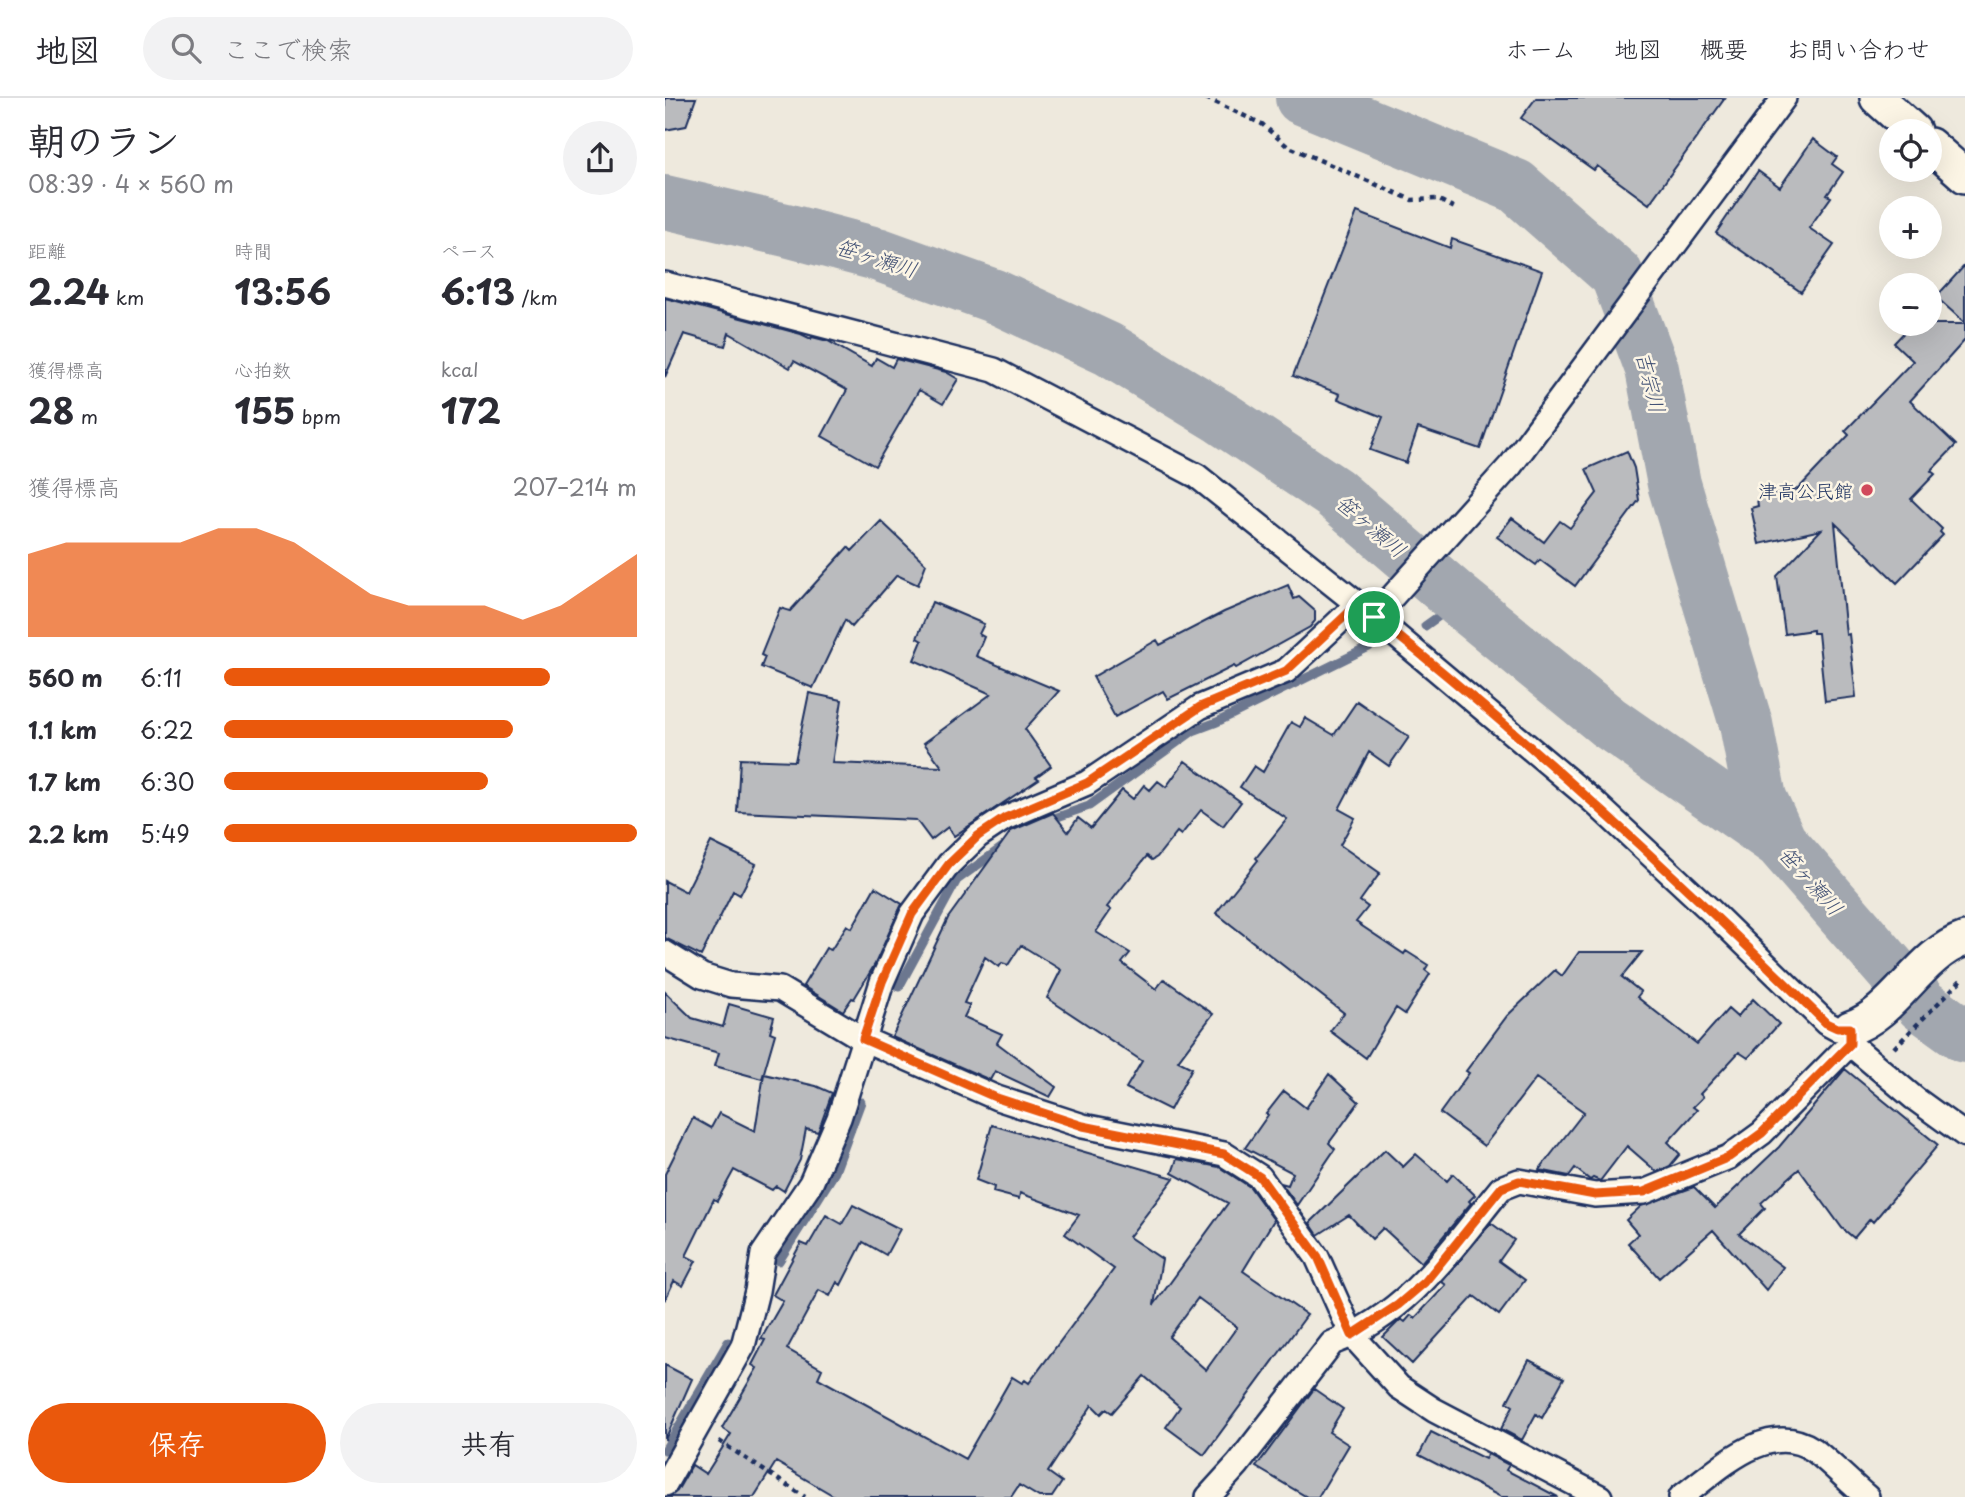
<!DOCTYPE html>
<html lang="ja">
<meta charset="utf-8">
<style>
:root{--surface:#fff;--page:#f2f2f3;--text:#2b2b33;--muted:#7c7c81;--line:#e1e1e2;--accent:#ea580c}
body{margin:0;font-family:"Playpen Sans","Klee One",sans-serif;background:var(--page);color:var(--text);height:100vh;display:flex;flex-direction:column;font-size:26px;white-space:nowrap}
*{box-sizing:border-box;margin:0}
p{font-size:23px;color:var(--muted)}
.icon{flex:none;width:38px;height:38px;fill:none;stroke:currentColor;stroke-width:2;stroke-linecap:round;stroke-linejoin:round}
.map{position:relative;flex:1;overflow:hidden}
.drawer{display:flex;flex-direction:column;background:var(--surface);width:665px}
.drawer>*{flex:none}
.tools{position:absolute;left:1214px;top:21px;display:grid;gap:14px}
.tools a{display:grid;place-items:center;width:63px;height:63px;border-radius:50%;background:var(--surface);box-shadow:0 7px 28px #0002;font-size:35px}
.pin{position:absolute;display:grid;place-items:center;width:60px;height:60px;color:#fff;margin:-30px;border:4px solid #fff;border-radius:50%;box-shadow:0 2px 7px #0007}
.round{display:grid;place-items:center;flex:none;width:74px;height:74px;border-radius:37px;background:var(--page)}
.summary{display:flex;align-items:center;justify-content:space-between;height:119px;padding:0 28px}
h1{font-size:38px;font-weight:700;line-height:52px}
.figures{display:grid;grid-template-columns:repeat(3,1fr);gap:10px;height:119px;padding:7px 28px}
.figures div{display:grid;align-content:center}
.figures b{font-size:35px;font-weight:700}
.figures small{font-size:19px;font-weight:400}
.figures p{font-size:19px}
.chart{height:196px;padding:14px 28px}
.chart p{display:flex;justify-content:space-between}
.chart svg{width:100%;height:126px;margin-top:7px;fill:var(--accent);opacity:.7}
.action{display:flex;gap:14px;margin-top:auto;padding:14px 28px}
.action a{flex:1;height:80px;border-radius:42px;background:var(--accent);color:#fff;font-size:28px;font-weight:700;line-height:80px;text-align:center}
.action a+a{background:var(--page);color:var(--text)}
ul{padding:0 28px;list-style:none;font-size:23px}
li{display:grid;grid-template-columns:112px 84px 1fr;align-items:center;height:52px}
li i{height:18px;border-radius:9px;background:var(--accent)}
header{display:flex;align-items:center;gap:42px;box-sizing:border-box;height:98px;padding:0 35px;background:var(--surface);border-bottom:2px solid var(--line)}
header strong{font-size:33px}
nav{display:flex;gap:38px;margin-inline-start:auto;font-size:24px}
.search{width:490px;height:63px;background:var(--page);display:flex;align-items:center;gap:18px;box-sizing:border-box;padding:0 24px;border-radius:38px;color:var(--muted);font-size:26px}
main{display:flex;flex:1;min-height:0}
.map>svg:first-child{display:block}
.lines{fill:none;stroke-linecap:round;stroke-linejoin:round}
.stream{stroke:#6c778f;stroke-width:9}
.river{stroke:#a2a7af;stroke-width:54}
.building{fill:#babbbe;stroke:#1b2f5e;stroke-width:2;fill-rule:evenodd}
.street-casing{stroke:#1b2f5e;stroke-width:28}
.secondary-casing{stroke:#1b2f5e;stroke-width:38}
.path{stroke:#1b2f5e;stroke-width:4.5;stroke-dasharray:5 5;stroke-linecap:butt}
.street{stroke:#fcf5e5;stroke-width:23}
.secondary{stroke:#fcf5e5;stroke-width:33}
.route-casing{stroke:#fff;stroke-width:14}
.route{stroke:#ea580c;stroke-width:9}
.poi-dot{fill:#d1495b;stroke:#fcf5e5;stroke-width:2.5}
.labels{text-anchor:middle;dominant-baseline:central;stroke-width:5;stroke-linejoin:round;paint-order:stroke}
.poi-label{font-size:19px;fill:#1b2f5e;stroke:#fcf5e5;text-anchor:end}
.water-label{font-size:21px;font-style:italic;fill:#445376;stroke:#fcf5e5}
</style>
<header>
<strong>地図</strong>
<div class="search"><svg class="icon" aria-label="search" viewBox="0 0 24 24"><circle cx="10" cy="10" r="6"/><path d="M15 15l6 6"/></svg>ここで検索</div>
<nav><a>ホーム</a><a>地図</a><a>概要</a><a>お問い合わせ</a></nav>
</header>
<main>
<section class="drawer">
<div class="summary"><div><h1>朝のラン</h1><p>08:39 · 4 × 560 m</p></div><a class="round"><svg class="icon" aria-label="share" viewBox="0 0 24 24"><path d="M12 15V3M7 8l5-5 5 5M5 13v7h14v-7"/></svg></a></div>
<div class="figures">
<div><p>距離</p><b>2.24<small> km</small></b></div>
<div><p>時間</p><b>13:56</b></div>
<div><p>ペース</p><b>6:13<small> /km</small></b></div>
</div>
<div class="figures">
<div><p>獲得標高</p><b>28<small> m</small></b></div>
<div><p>心拍数</p><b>155<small> bpm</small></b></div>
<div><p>kcal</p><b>172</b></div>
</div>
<div class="chart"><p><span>獲得標高</span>207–214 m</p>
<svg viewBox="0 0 160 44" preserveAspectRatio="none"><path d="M0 44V15L10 11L20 11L30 11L40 11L50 6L60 6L70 11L80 20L90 29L100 33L110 33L120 33L130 38L140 33L150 24L160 15V44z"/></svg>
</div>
<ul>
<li><b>560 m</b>6:11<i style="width:79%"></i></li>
<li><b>1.1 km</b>6:22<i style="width:70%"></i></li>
<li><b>1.7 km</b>6:30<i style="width:64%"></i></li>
<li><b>2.2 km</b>5:49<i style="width:100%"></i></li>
</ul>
<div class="action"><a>保存</a><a>共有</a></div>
</section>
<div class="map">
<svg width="1300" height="1399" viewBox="0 0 1300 1399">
<rect width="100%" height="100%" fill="#eee9dd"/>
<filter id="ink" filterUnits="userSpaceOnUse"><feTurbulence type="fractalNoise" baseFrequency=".0143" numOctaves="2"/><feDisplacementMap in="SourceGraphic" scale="14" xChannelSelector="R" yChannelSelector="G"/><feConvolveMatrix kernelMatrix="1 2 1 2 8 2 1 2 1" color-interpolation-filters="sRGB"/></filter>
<g filter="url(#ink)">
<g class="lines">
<!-- stream -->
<path class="stream" d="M760 528 795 503
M381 723 424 708 528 633 552 624 704 549
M234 889 292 782 339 748
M114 1163 170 1074 196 1004
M0 1352 63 1244"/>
<!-- river -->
<path class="river" d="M637 0 851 88 952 177 987 271 1009 386 1081 626 1095 700 1115 744
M0 104 121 132 212 156 329 198 443 251 557 320 669 395 795 503 943 624 1115 744 1257 907 1300 938"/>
</g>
<!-- building -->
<path class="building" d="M0 0H31L21 28 0 32Z
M871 0H1060L984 106 932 68 929 72 856 20Z
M1148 41 1172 59 1167 66 1178 74 1162 97 1166 99 1144 130 1169 147 1136 194 1051 135 1093 73 1115 89Z
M692 114 785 150 787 141 877 173 815 351 753 330 741 365 719 357 705 352 718 319 673 301 675 296 628 278Z
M1300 167V225L1271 199Z
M0 200 136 236 146 241 147 239 163 243 207 268 211 260 227 269 231 261 281 274 293 281 278 306 254 292 210 368 157 338 182 292 129 263 125 270 64 235 60 248 19 236 0 279Z
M1247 226H1300V242L1245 303 1291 347 1266 373 1270 376 1246 401 1277 431 1275 434 1278 437 1232 485 1170 425 1181 537 1184 536 1191 599 1160 603 1153 535H1148V532L1120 536 1112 478 1156 432 1094 446 1086 410 1093 408 1092 401 1133 391 1184 337 1180 333 1248 263 1229 245Z
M962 353 969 370 974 402 910 488 875 462 871 467 832 439 847 420 879 444 895 423 905 430 932 395 921 371Z
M216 423 261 466 253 487 232 477 187 529 180 522 148 590 96 569 100 559 96 557 115 510 125 513 183 449 187 453Z
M623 487 629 501 634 499 650 513V523L645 529 571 570 569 568 503 601 498 593 450 619 428 579 492 542 495 547 559 514Z
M267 504 319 526 314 536 319 539 311 558 394 593 360 631 386 668 371 679 374 681 289 738 283 729 266 742 251 722 72 714 75 661 130 663 144 595 177 602 167 665 277 669 259 645 326 596 249 562 257 543 252 540Z
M692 603 744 639 724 668 704 654 674 711 690 720 675 747 715 775 695 803 703 809 691 824 739 856 741 853 763 867 760 872 765 876 740 916 731 910 701 960 665 933 679 915 551 815 593 762 591 760 622 721 575 689 589 668 598 674 626 624 635 629 640 620 669 637Z
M520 663 576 704 558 728 536 712 516 737 512 734 492 759 487 762 482 758 442 809 446 812 431 834 465 855 457 865 491 891 499 881 548 916 513 963 527 970 505 1012 461 990 477 963 382 900 396 872 356 847 343 867 337 865 334 869 320 859 299 905 305 907 299 919 337 936 332 945 391 989 385 999 330 973 325 982 227 939 283 820 346 733 388 715 403 734 413 720 426 730 457 692 468 701 479 687 485 692 493 683 501 689Z
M46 744 91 766 75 797 68 793 36 858 0 840V783L21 794Z
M210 789 237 806 210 866 189 901 187 900 178 913 138 888 161 850 166 852 182 827 187 830Z
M914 854H977L957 879 976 894 972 899 1032 946 1063 911 1072 919 1088 901 1114 926 1083 960 1074 954 1035 996 1038 999 1028 1009 1032 1012 1003 1044 1015 1056 1005 1068 992 1074 962 1048 935 1083 928 1080 925 1082 910 1070 904 1078 874 1072 919 1014 871 980 819 1048 775 1015 804 975 801 973 842 918 890 872 897 878Z
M0 894 27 920 58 929 64 906 109 919 105 934 110 936 97 981 50 968 54 955 0 940Z
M1180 971 1273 1047 1208 1124 1205 1121 1189 1140 1177 1130 1134 1071 1096 1105 1100 1110 1074 1136 1118 1169 1101 1192 1048 1132 994 1180 963 1145 973 1136 961 1122 976 1108 1029 1089 1050 1110 1114 1049Z
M99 976 151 988 167 995 153 1034 141 1031 135 1062 119 1093 111 1088 107 1092 69 1072 52 1103 49 1101 21 1158 31 1163 18 1188 9 1183 0 1202V1076L28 1020 46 1030 54 1015 90 1033Z
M664 976 694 1004 664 1045 670 1051 632 1107 616 1085 623 1087 628 1075 580 1050 603 1017 601 1016 619 993 641 1010Z
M327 1027 509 1080 464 1139 497 1161 489 1207 563 1105 507 1075 512 1061 554 1069 585 1089 609 1122 578 1173 642 1217 539 1357 501 1329 515 1309 479 1278 447 1315 441 1311 436 1316 427 1307 383 1374 397 1384 387 1399H374L354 1387 346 1399H171L111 1364 89 1399H4L12 1393 27 1367 41 1376 66 1336 57 1330 92 1270 87 1267 100 1242 96 1241 118 1203 108 1197 136 1145 143 1148 161 1117 177 1126 188 1107 235 1131 221 1157 198 1144 176 1187 172 1184 165 1198 154 1192 122 1251 157 1271 153 1280 300 1361 347 1279 357 1285 360 1282 364 1285 449 1171 400 1136 414 1117 355 1095 354 1101 328 1094 329 1089 311 1082ZM533 1200 572 1229 541 1272 504 1239Z
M720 1052 738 1069 751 1056 782 1083 788 1076 810 1097 804 1103 806 1105 756 1165 718 1130 707 1141 684 1117 653 1137 645 1125Z
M826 1125 849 1142 834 1163 860 1182 834 1217 809 1198 747 1266 718 1239 736 1221 740 1224 746 1217 750 1220 781 1187 777 1184Z
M864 1262 899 1280 877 1320 871 1316 857 1342 836 1331 848 1308 842 1304Z
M0 1267 27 1281 0 1342Z
M649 1291 678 1311 664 1334 684 1347 653 1399H642L591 1369Z
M766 1334 820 1361 823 1356 844 1367 841 1372 893 1399H836L754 1357Z"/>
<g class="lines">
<defs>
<path id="street" d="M0 186 329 272 532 378 709 519 928 703 1044 811 1161 925 1172 931 1185 930V946L1249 1000 1300 1037
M709 519 846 367 1119 0
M0 855 37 878 66 887 115 891 198 941 332 1000 418 1028 559 1056 595 1079 652 1159 687 1237 734 1289 769 1312 935 1399
M0 1386 78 1248 92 1193 98 1156 146 1085 174 1020 217 884 247 816 284 766 313 738 340 720 422 685 535 609 621 573 693 506
M543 1399 573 1366 667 1245C744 1216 786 1151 836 1090L854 1083 930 1097 979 1094 1064 1059 1097 1035 1185 946
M1016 1399C1052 1373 1102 1320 1149 1352 1167 1366 1184 1384 1202 1399"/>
<path id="secondary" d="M1212 0 1249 33
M1265 47 1300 78
M1185 930C1231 915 1253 857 1300 841"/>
</defs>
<!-- street casing -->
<use href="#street" class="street-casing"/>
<!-- secondary casing -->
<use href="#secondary" class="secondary-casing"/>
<!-- path -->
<path class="path" d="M541 0 597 26 622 48 747 102 772 101 792 111
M1229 950 1299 879
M54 1343 140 1399"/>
<!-- street -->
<use href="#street" class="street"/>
<!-- secondary -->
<use href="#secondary" class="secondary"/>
</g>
</g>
<g class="lines" filter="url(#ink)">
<defs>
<path id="route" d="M693 506C858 635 1011 778 1161 925L1172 930H1185V946L1097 1035 1064 1059 979 1094 930 1097 854 1083 836 1090 760 1184 733 1207 687 1237 653 1159 595 1079 559 1056 418 1028 332 1000 198 941 217 884 247 816 284 766 313 738 340 720 422 685 535 609 621 573Z"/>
</defs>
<!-- route casing -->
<use href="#route" class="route-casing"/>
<!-- route -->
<use href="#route" class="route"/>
</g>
<!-- markers -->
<circle class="poi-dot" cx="1202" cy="392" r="7"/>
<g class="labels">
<!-- poi labels -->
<g class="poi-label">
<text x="1188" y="392">津高公民館</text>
</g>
<!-- water labels -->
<g class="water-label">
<text transform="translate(212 159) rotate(17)">笹ヶ瀬川</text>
<text transform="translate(987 284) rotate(76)">吉宗川</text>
<text transform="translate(707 427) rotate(40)">笹ヶ瀬川</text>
<text transform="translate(1147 782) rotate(48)">笹ヶ瀬川</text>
</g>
</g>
</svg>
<div class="tools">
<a><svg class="icon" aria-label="locate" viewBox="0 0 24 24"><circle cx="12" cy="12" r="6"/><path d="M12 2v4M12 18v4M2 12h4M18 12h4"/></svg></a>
<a>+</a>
<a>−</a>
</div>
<div class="pin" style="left:709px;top:519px;background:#1e9e55"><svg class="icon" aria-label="arrive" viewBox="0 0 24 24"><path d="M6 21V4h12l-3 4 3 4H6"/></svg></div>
</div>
</main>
